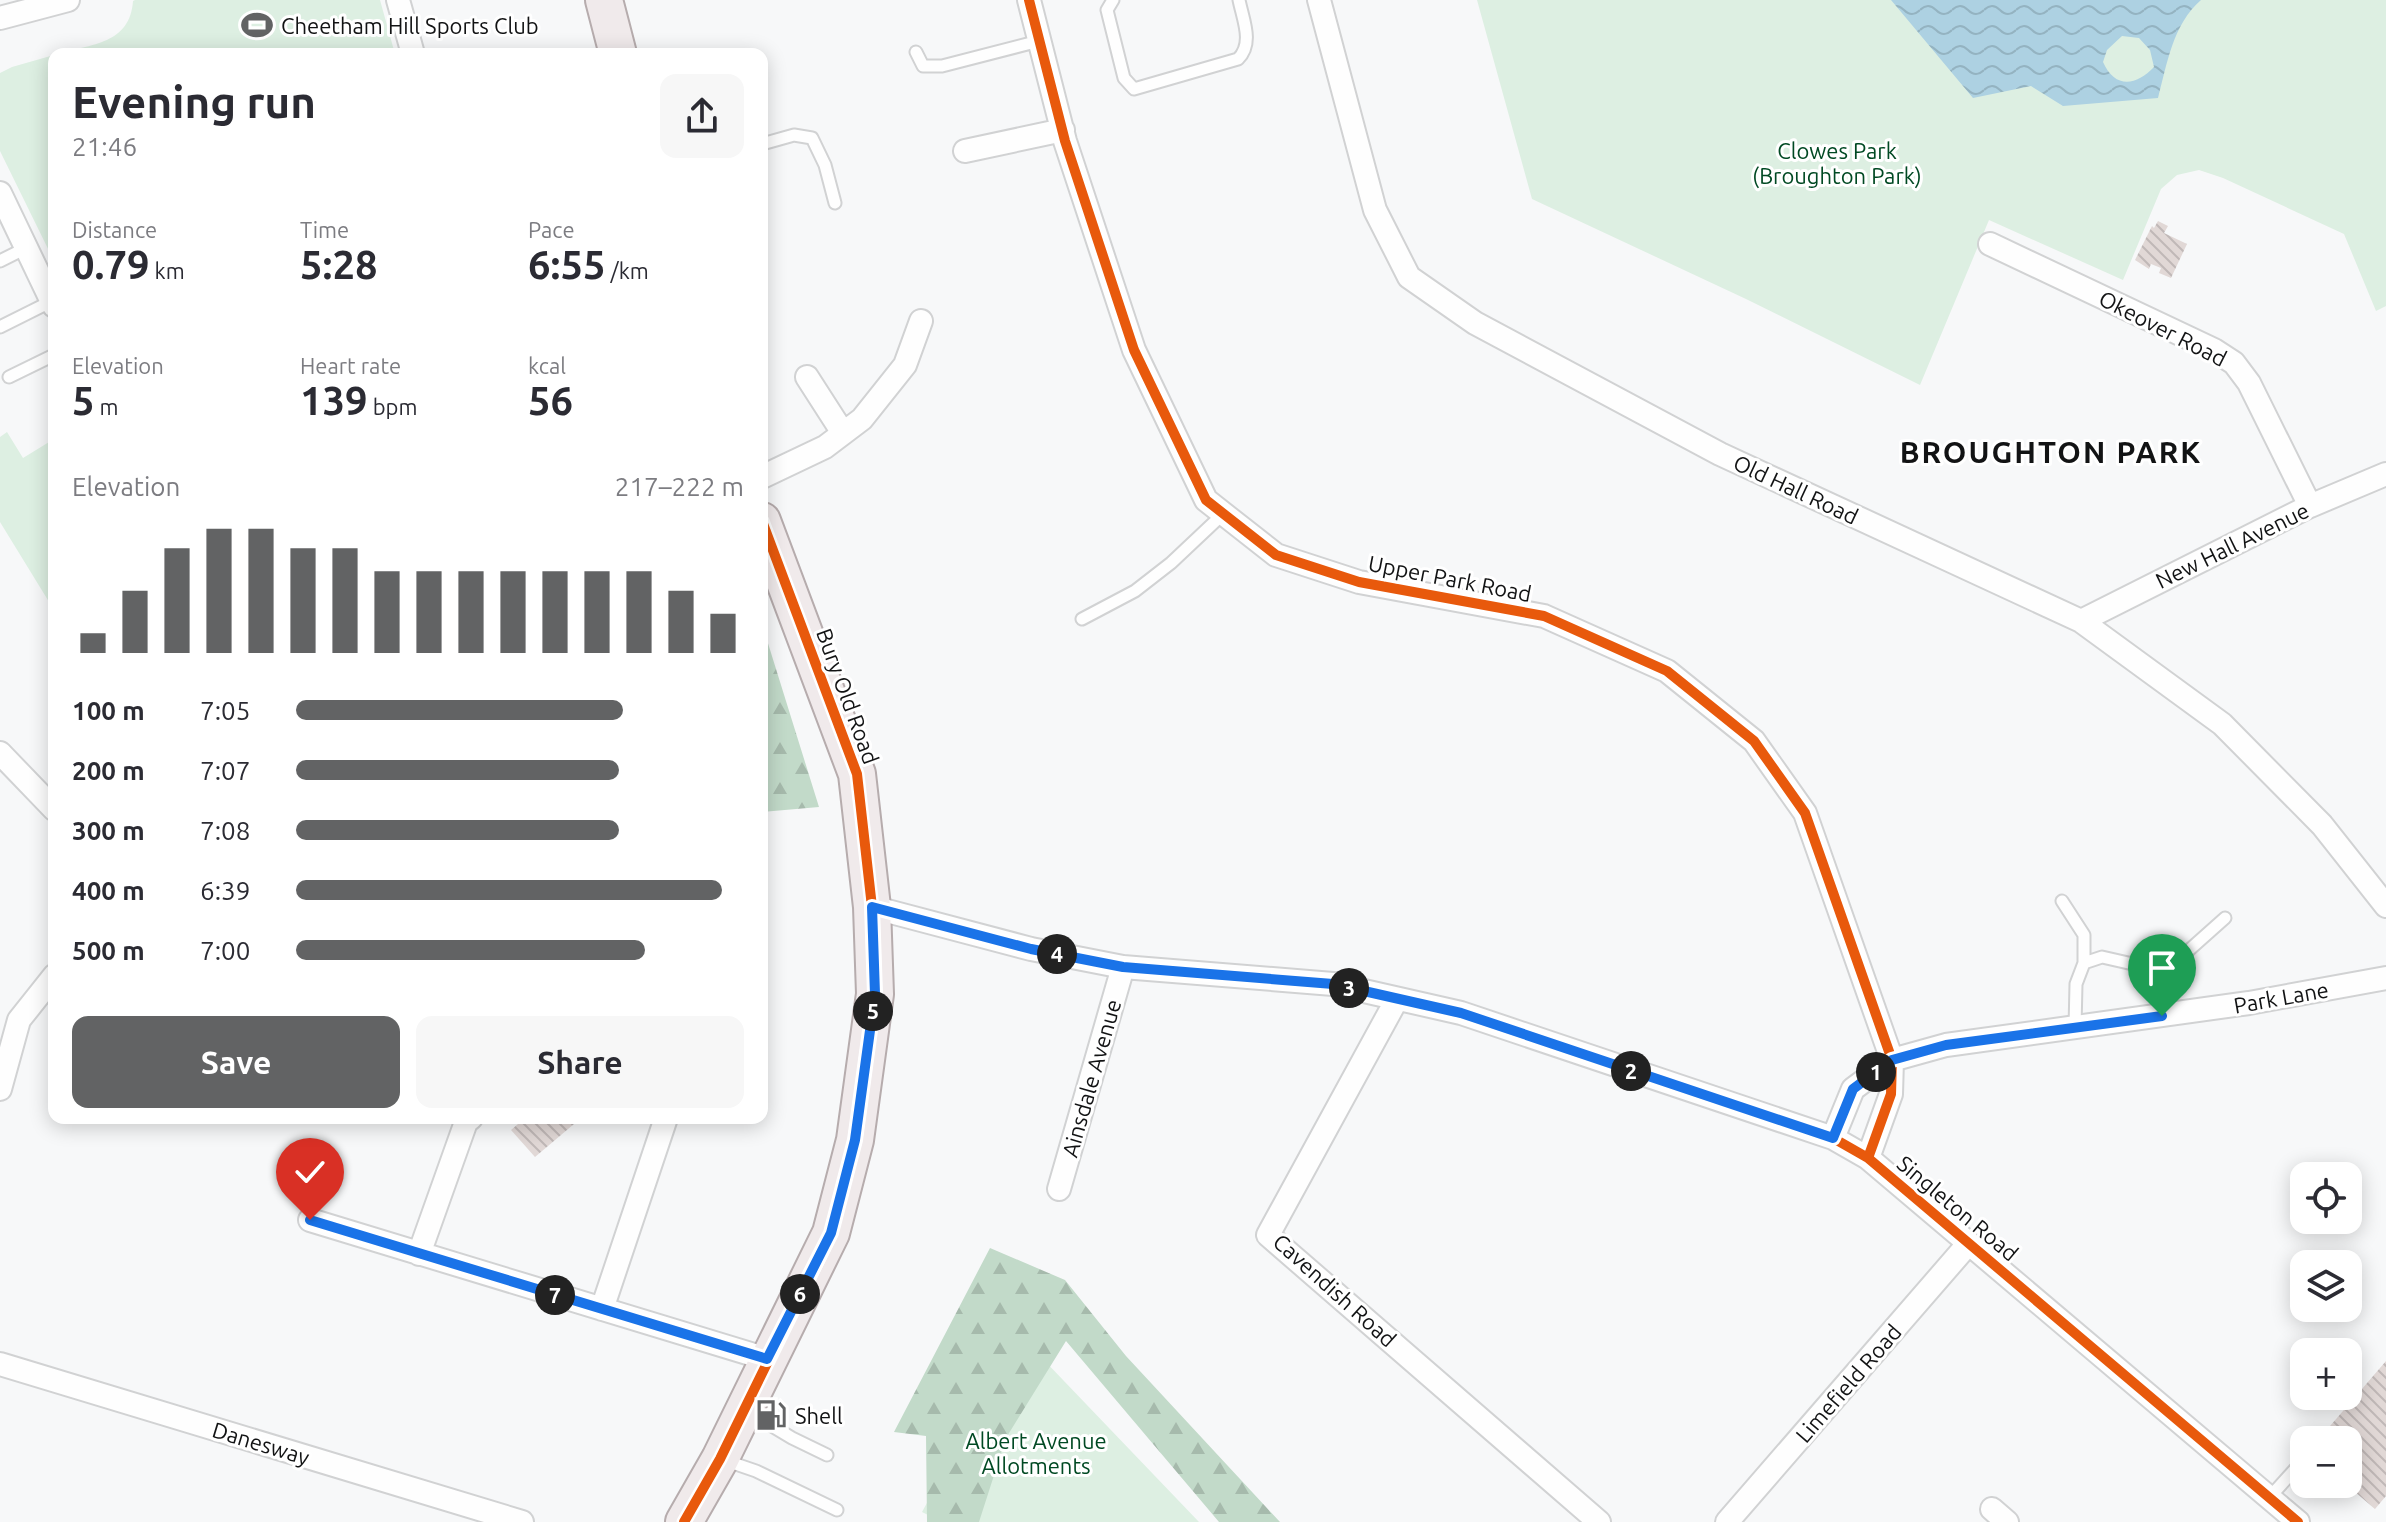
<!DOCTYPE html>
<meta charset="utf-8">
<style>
:root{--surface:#fff;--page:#f7f7f7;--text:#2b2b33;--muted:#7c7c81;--accent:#626364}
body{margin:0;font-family:Ubuntu,sans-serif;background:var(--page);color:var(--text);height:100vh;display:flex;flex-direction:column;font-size:30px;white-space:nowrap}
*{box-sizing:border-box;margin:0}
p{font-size:26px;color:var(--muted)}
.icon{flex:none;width:44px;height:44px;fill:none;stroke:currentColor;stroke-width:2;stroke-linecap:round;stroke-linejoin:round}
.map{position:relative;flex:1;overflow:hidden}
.sheet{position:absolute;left:48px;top:48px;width:720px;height:1076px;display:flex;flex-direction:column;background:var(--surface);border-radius:16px;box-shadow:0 4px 20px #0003}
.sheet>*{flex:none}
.buttons{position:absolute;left:2290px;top:1162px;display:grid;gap:16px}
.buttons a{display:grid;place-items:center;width:72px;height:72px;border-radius:16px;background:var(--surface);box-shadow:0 4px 20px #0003;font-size:40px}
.pin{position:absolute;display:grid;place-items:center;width:68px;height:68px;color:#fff;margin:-82px -34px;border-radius:50% 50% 50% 0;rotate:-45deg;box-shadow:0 0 8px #0007}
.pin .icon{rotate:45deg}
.km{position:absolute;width:40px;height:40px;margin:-20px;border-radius:50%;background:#222;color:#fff;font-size:22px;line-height:40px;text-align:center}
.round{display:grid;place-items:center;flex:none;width:84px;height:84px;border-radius:16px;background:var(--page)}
.summary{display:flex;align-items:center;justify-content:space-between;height:136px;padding:0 24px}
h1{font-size:44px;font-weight:700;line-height:60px}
.figures{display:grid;grid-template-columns:repeat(3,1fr);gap:12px;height:136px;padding:8px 24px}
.figures div{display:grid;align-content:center}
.figures b{font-size:40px;font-weight:700}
.figures small{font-size:22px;font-weight:400}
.figures p{font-size:22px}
.chart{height:224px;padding:16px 24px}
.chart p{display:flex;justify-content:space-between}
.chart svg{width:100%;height:144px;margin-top:8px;stroke:var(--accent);stroke-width:6}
.primary-button{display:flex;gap:16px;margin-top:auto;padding:16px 24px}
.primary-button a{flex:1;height:92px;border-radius:16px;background:var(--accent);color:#fff;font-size:32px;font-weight:700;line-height:92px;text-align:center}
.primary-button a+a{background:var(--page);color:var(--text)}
ul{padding:0 24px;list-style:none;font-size:26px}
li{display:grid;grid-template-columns:128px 96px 1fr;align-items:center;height:60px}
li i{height:20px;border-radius:10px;background:var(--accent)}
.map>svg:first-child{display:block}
.green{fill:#ddefe2}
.forest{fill:url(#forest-firs)}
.water{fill:url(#water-waves);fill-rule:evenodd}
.building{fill:url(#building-back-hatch)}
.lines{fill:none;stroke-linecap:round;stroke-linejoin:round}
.lane-casing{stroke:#d1d2d3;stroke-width:15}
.street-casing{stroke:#d1d2d3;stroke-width:26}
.primary-casing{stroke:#b6acad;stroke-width:40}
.lane{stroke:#fefefe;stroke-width:11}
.street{stroke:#fefefe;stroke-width:22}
.primary{stroke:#f0eaeb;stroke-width:36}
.cycleway-casing{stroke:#fff;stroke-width:15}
.cycleway{stroke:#e8590c;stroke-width:10}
.route-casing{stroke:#fff;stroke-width:16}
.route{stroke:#1a73e8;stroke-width:10}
.labels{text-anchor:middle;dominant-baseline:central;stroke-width:6;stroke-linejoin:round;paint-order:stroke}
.poi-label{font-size:22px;fill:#121314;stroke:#fff;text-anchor:start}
.park-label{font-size:22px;fill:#004923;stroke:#fff}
.street-label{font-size:22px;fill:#121314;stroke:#fff}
.district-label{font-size:30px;font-weight:bold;letter-spacing:2px;fill:#121314;stroke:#fff}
</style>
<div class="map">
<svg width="2386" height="1522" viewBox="0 0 2386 1522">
<defs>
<pattern id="forest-firs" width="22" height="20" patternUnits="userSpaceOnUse" patternTransform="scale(2)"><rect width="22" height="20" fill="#c2dac9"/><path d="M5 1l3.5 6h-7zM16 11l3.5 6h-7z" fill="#a6baac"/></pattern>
<pattern id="water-waves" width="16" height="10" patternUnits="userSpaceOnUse" patternTransform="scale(2)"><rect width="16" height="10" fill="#add1e2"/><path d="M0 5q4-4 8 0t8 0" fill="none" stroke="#94b3c1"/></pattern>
<pattern id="building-back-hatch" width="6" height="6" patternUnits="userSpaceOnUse" patternTransform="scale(2)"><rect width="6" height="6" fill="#e1d8d6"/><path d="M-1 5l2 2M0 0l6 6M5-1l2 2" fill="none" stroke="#c0b8b7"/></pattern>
</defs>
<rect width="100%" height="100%" fill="#f7f8f9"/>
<!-- green -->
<path class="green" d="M135 0H380L395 54H57C92 44 130 44 133 1Z
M1477 0H2386V306L2376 311 2344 234 2223 178 2199 170 2177 175 2161 189 2123 280 1989 220 1920 385 1746 299 1532 199Z
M54 55V261L0 151V73L12 67Z
M7 432 23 458 54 439V610L0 522V437Z
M1019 1334 1199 1522H942L922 1512Z"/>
<!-- forest -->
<path class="forest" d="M762 624 819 807 762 812Z
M990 1248 1065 1280 1126 1356 1280 1522H1219L1066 1341 1006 1438 979 1522H927L926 1436 894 1432Z"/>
<!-- water -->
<path class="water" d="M1891 0H2201C2173 24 2167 64 2158 98L2063 106 2031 86 1973 98ZM2122 36 2139 38 2150 50 2154 67C2136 86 2115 89 2103 62L2107 50Z"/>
<!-- building -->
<path class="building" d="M2158 221 2168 226 2164 233 2187 244 2171 278 2159 273 2161 268 2151 264 2149 269 2135 260 2152 226 2154 228Z
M525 1118H569L574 1124 535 1157 511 1130Z
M2386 1361V1496L2375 1509 2348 1486V1440H2318Z"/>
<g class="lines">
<defs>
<path id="lane" d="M1113 0 1107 10 1124 78 1134 89 1238 59C1254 43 1243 20 1239 0
M916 52 923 66H942L1039 41
M762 144 794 135 812 138 825 165 835 203
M0 261 26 248
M0 327 52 301
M9 377 54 355
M1082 619 1135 591 1171 563 1223 514
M2062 901 2084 935V963
M2075 1028 2076 984 2084 963 2102 957 2146 967H2170L2225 918
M747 1411 792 1438 827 1455
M724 1460 756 1471 837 1510
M2269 1498 2297 1467"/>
<path id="street" d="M398 0 413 54
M1029 0 1065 141 1134 350 1206 500 1276 555 1359 582 1544 616 1667 671 1754 741 1805 813 1892 1060 1891 1094 1868 1158
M1319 0 1375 210 1409 277 1475 323 1720 454 2081 621 2222 724 2322 825 2386 906
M0 18 68 0
M965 151 1063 130
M0 193 54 306
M1990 244 2214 350 2234 363 2249 383 2310 506
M807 377 843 433
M762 477 825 447 862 419 905 365 921 321
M2081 621 2310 506 2386 474
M0 753 54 809
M872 907 1031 949 1123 967 1333 984 1461 1013 1833 1138 1868 1158 2298 1522
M1397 999 1268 1235 1599 1522
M0 1089 19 1020 54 976
M1833 1138 1853 1089 1892 1060 1946 1045 2249 1003 2386 978
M1059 1189 1123 967
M310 1220 767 1359
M419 1254 466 1122 471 1118
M602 1309 666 1118
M0 1364 522 1522
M1992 1509 2007 1522
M1727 1522 1969 1243"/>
<path id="primary" d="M604 0 618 54
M684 1522 720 1459 831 1233 855 1140 875 994 872 907 857 774 762 521"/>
</defs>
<!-- lane casing -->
<use href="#lane" class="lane-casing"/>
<!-- street casing -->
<use href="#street" class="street-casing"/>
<!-- primary casing -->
<use href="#primary" class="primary-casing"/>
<!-- lane -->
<use href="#lane" class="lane"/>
<!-- street -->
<use href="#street" class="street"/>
<!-- primary -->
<use href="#primary" class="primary"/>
<defs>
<path id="cycleway" d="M1029 0 1065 141 1134 350 1206 500 1276 555 1359 582 1544 616 1667 671 1754 741 1805 813 1892 1060 1891 1094 1868 1158
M872 907 1031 949 1123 967 1333 984 1461 1013 1833 1138 1868 1158 2298 1522
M684 1522 720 1459 831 1233 855 1140 875 994 872 907 857 774 762 521"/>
</defs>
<!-- cycleway casing -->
<use href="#cycleway" class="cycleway-casing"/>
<!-- cycleway -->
<use href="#cycleway" class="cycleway"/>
</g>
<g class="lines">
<defs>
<path id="route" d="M310 1220 767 1359 831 1233 855 1140 875 994 872 907 1031 949 1123 967 1333 984 1461 1013 1833 1138 1853 1089 1892 1060 1946 1045 2162 1016"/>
</defs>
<!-- route casing -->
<use href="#route" class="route-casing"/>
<!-- route -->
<use href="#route" class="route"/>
</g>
<!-- icons -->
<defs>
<symbol id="stadium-bare" viewBox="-9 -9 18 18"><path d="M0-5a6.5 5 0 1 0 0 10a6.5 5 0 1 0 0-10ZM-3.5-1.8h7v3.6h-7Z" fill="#626364" stroke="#fff" stroke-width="2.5" paint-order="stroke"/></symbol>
<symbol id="fuel-bare" viewBox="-9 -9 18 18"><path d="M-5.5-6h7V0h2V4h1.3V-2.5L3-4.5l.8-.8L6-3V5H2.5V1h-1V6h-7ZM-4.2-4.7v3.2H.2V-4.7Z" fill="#626364" stroke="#fff" stroke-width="2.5" paint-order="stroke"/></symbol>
</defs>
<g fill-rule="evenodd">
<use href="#stadium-bare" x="235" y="3" width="44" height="44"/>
<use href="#fuel-bare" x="749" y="1393" width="44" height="44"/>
</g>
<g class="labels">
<!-- poi labels -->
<g class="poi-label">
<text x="281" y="25">Cheetham Hill Sports Club</text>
<text x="795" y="1415">Shell</text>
</g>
<!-- park labels -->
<g class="park-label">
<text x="1837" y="150">Clowes Park<tspan x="1837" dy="25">(Broughton Park)</tspan></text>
<text x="1036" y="1440">Albert Avenue<tspan x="1036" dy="25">Allotments</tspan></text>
</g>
<!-- street labels -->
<g class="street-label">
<text transform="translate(2163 328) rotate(27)">Okeover Road</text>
<text transform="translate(1796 489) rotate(25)">Old Hall Road</text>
<text transform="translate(2232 545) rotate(-26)">New Hall Avenue</text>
<text transform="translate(1450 578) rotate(11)">Upper Park Road</text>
<text transform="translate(848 696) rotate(70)">Bury Old Road</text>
<text transform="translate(2281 997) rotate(-10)">Park Lane</text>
<text transform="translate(1091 1078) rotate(-74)">Ainsdale Avenue</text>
<text transform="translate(1958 1208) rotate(40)">Singleton Road</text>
<text transform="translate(1335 1290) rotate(42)">Cavendish Road</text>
<text transform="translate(1848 1383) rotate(-49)">Limefield Road</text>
<text transform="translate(261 1443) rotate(17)">Danesway</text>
</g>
<!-- district labels -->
<g class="district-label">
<text x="2051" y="452">BROUGHTON PARK</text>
</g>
</g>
</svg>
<div class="buttons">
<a><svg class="icon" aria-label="locate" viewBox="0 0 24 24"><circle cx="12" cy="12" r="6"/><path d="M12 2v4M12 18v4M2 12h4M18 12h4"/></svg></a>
<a><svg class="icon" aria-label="layers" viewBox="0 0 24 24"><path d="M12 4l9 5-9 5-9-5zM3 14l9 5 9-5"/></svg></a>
<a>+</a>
<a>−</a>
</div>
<div class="pin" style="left:2162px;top:1016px;background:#1e9e55"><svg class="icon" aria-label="arrive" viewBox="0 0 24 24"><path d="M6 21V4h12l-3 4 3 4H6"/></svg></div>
<div class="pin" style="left:310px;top:1220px;background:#d93025"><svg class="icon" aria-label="check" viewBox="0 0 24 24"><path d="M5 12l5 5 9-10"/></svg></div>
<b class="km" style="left:1876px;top:1072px">1</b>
<b class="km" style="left:1631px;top:1071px">2</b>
<b class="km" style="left:1349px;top:988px">3</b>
<b class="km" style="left:1057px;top:954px">4</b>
<b class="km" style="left:873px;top:1011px">5</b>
<b class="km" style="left:800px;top:1294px">6</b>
<b class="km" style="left:555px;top:1295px">7</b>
<section class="sheet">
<div class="summary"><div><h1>Evening run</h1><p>21:46</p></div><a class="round"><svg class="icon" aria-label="share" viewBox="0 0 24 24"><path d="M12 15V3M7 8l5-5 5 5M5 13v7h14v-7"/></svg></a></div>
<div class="figures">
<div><p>Distance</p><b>0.79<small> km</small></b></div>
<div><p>Time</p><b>5:28</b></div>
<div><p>Pace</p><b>6:55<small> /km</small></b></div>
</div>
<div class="figures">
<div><p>Elevation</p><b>5<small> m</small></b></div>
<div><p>Heart rate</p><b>139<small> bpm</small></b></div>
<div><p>kcal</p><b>56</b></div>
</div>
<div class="chart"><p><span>Elevation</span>217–222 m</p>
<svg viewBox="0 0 160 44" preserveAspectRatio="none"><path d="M5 44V38M15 44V25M25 44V12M35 44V6M45 44V6M55 44V12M65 44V12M75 44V19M85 44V19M95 44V19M105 44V19M115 44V19M125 44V19M135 44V19M145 44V25M155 44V32"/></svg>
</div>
<ul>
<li><b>100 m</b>7:05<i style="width:73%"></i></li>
<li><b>200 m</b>7:07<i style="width:72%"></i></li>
<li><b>300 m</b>7:08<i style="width:72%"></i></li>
<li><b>400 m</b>6:39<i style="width:95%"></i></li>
<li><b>500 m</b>7:00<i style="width:78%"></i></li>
</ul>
<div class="primary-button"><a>Save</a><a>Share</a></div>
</section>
</div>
